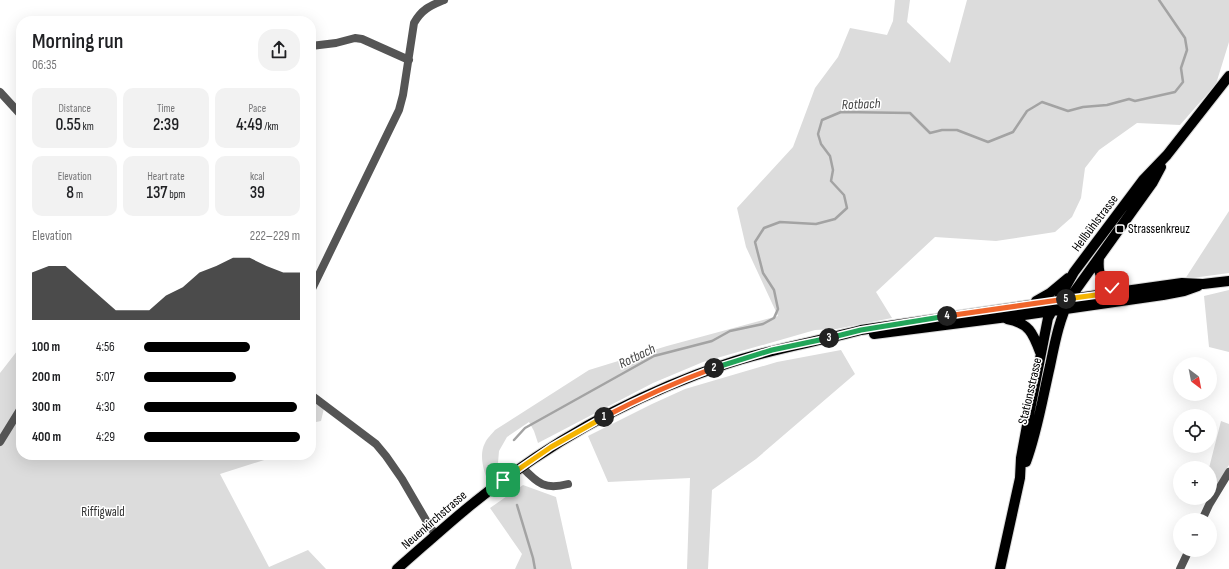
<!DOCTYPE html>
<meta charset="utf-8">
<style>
:root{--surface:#fff;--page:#f2f2f2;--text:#202124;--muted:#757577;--accent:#000}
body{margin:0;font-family:"Sofia Sans Condensed",sans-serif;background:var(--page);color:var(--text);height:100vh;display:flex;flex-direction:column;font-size:15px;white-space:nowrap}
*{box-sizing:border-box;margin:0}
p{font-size:13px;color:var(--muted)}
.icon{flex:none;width:22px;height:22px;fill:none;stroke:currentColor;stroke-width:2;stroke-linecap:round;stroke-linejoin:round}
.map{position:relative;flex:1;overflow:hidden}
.details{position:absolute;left:16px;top:16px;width:300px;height:444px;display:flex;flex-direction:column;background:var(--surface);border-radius:16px;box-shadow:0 4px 16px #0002}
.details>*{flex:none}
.needle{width:26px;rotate:148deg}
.fabs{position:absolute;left:1173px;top:357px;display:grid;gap:8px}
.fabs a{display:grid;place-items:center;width:44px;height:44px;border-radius:50%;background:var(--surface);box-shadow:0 4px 16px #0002;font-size:20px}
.pin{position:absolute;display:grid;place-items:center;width:34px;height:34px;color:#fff;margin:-17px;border-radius:8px;box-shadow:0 2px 6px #0006}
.km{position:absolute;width:20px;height:20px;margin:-10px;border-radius:50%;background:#222;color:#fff;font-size:11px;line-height:20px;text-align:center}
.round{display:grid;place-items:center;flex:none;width:42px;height:42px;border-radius:16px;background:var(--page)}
.summary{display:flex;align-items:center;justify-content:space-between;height:68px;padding:0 16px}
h1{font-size:22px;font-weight:600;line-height:30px}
.metrics{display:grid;grid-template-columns:repeat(3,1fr);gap:6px;height:68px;padding:4px 16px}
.metrics div{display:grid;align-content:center;border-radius:10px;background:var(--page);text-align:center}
.metrics b{font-size:17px;font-weight:600}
.metrics small{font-size:11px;font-weight:400}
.metrics p{font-size:11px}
.chart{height:112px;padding:8px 16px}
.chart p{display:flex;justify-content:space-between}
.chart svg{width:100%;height:72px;margin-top:4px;fill:var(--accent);opacity:.7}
ul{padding:0 16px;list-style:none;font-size:13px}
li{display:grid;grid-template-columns:64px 48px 1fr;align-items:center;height:30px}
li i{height:10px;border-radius:5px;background:var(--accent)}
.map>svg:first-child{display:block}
.green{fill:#dcdcdc}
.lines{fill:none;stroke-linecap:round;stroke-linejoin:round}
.stream{stroke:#a3a3a3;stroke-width:2.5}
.major-casing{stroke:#dbdbdb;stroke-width:12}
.minor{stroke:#555;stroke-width:8}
.major{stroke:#000;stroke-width:10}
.split-1-casing{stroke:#fff;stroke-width:8}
.split-2-casing{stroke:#fff;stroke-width:8}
.split-3-casing{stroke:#fff;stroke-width:8}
.split-4-casing{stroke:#fff;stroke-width:8}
.split-5-casing{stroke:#fff;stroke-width:8}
.split-6-casing{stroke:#fff;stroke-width:8}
.split-1{stroke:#f5b400;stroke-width:5}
.split-2{stroke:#f0652b;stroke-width:5}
.split-3{stroke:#22a559;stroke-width:5}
.split-4{stroke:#22a559;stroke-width:5}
.split-5{stroke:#f0652b;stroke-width:5}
.split-6{stroke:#f5b400;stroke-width:5}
.poi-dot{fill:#000;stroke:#fff;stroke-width:1.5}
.labels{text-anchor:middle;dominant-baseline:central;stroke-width:3;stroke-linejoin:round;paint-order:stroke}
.street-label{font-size:13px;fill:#000;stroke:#fff}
.poi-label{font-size:13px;fill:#000;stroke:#fff;text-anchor:start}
.park-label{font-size:13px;fill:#333;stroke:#fff}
.water-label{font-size:14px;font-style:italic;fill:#444;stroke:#fff}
</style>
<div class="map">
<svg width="1229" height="569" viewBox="0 0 1229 569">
<rect width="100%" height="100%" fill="#fff"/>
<!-- green -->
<path class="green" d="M895 0H910L907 22 950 63 967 0H1229V42L1216 84 1180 125 1137 123 1099 150 1085 168 1081 198 1072 217 1055 232 996 241 935 237 876 292 892 318 836 329 815 330 703 362 653 383 538 443 534 431 529 422 507 437 499 451 498 463 495 471 488 481C483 470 479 454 485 443 487 438 492 434 495 430L589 370 667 346 778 316 746 247 737 208 793 147 815 88 838 57 850 28 887 35 893 21Z
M1229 211V273L1185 279Z
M1229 290V352L1209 347 1204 296Z
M21 346V402L0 439V373Z
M841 350 855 374 756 459 712 490 708 569H687L690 478 608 482 588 436 652 404 685 389 777 362Z
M311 398 324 408 321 421 311 423Z
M21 412V455H280L220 474 269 567 308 550 326 569H0V447Z
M1221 421 1229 424V465L1210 497 1209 468Z
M523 485 556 497 572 569H515L522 554 490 508Z"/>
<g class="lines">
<!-- stream -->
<path class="stream" d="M514 440 525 428 654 356 712 341 730 331 763 324 774 318 778 309 774 290 763 273 755 242 764 228 780 222 816 224 835 219 847 208 844 195 831 181 833 170 830 156 821 144 818 134 822 120 841 112 910 113 930 133 942 130H957L988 142 1013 132 1027 111 1042 102 1068 111 1083 107 1107 105 1129 99 1135 101 1175 92 1183 82 1181 68 1187 50 1185 38 1159 0
M517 505 533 558 535 569"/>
<defs>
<path id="major" d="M1099 258C1097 276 1103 283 1118 292
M1036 301 1050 293 1068 278
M1007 319C1029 323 1033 333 1040 352
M874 334 1024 315 1163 295 1184 291 1198 286
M1026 462C1037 433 1043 396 1050 366 1055 342 1059 320 1070 298L1153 182 1161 167
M397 569C434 537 469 504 509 476 575 428 649 390 726 364 770 349 816 342 861 330L1118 292 1182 283 1203 284 1229 281
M1000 569 1020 478 1021 458 1028 420 1048 318 1074 272 1143 180 1167 155 1229 76"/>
</defs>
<!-- major casing -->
<use href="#major" class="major-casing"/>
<!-- minor -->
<path class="minor" d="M311 46 336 43 355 38 362 39 409 60
M0 92 21 115
M311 291 399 110 403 95 414 23C422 9 430 6 444 0
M311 395 376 444 386 456 402 479 430 527 436 535
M0 442 21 408
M522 467C538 484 545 490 568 484
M1202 520 1209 505 1229 472
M1180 569 1189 550"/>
<!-- major -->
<use href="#major" class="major"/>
</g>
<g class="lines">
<defs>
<path id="split-1" d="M503 480 551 447 604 417"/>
<path id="split-2" d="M604 417C640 398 676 382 714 368"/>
<path id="split-3" d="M714 368 772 350 829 338"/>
<path id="split-4" d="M829 338 861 330 947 316"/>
<path id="split-5" d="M947 316 1066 299"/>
<path id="split-6" d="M1066 299 1118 292 1112 288"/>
</defs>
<!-- split-1 casing -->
<use href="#split-1" class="split-1-casing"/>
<!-- split-2 casing -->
<use href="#split-2" class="split-2-casing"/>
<!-- split-3 casing -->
<use href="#split-3" class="split-3-casing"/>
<!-- split-4 casing -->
<use href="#split-4" class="split-4-casing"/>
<!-- split-5 casing -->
<use href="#split-5" class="split-5-casing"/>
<!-- split-6 casing -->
<use href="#split-6" class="split-6-casing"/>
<!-- split-1 -->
<use href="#split-1" class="split-1"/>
<!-- split-2 -->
<use href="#split-2" class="split-2"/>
<!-- split-3 -->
<use href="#split-3" class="split-3"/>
<!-- split-4 -->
<use href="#split-4" class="split-4"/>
<!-- split-5 -->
<use href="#split-5" class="split-5"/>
<!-- split-6 -->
<use href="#split-6" class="split-6"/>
</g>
<!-- markers -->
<rect class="poi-dot" x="1116" y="225" width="8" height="8" rx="2"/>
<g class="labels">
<!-- street labels -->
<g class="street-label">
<text transform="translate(1095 223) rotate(-53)">Hellbühlstrasse</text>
<text transform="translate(1030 391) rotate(-77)">Stationsstrasse</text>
<text transform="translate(434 520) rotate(-41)">Neuenkirchstrasse</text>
</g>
<!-- poi labels -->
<g class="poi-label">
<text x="1128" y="229">Strassenkreuz</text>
</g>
<!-- park labels -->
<g class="park-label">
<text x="103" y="512">Riffigwald</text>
</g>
<!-- water labels -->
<g class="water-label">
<text transform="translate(861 104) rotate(-2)">Rotbach</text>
<text transform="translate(637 356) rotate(-26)">Rotbach</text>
</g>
</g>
</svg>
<div class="fabs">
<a><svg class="needle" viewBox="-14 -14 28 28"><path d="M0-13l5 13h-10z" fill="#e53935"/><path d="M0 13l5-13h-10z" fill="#757577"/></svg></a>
<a><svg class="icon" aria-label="locate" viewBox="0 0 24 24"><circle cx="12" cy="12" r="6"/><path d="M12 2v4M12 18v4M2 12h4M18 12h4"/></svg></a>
<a>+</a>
<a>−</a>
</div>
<div class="pin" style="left:503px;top:480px;background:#1e9e55"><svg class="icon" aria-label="arrive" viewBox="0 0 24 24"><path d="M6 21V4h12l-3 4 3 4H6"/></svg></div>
<div class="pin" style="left:1112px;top:288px;background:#d93025"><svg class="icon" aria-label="check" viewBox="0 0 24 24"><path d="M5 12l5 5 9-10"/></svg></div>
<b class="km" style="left:604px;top:417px">1</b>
<b class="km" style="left:714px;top:368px">2</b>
<b class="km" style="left:829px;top:338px">3</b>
<b class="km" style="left:947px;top:316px">4</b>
<b class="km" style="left:1066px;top:299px">5</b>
<section class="details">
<div class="summary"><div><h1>Morning run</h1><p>06:35</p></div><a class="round"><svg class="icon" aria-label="share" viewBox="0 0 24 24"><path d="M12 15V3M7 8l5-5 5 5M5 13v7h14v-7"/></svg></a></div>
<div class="metrics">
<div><p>Distance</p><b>0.55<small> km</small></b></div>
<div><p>Time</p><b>2:39</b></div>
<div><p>Pace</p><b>4:49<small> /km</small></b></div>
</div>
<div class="metrics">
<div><p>Elevation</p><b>8<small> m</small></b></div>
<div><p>Heart rate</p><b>137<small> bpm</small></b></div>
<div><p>kcal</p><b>39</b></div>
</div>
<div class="chart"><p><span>Elevation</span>222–229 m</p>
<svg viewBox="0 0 160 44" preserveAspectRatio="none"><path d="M0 44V15L10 11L20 11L30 20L40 29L50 38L60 38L70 38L80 29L90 24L100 15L110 11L120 6L130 6L140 11L150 15L160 15V44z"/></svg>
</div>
<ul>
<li><b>100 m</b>4:56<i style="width:68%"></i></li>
<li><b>200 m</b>5:07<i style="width:59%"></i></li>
<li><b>300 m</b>4:30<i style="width:98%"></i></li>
<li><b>400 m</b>4:29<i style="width:100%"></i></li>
</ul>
</section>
</div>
